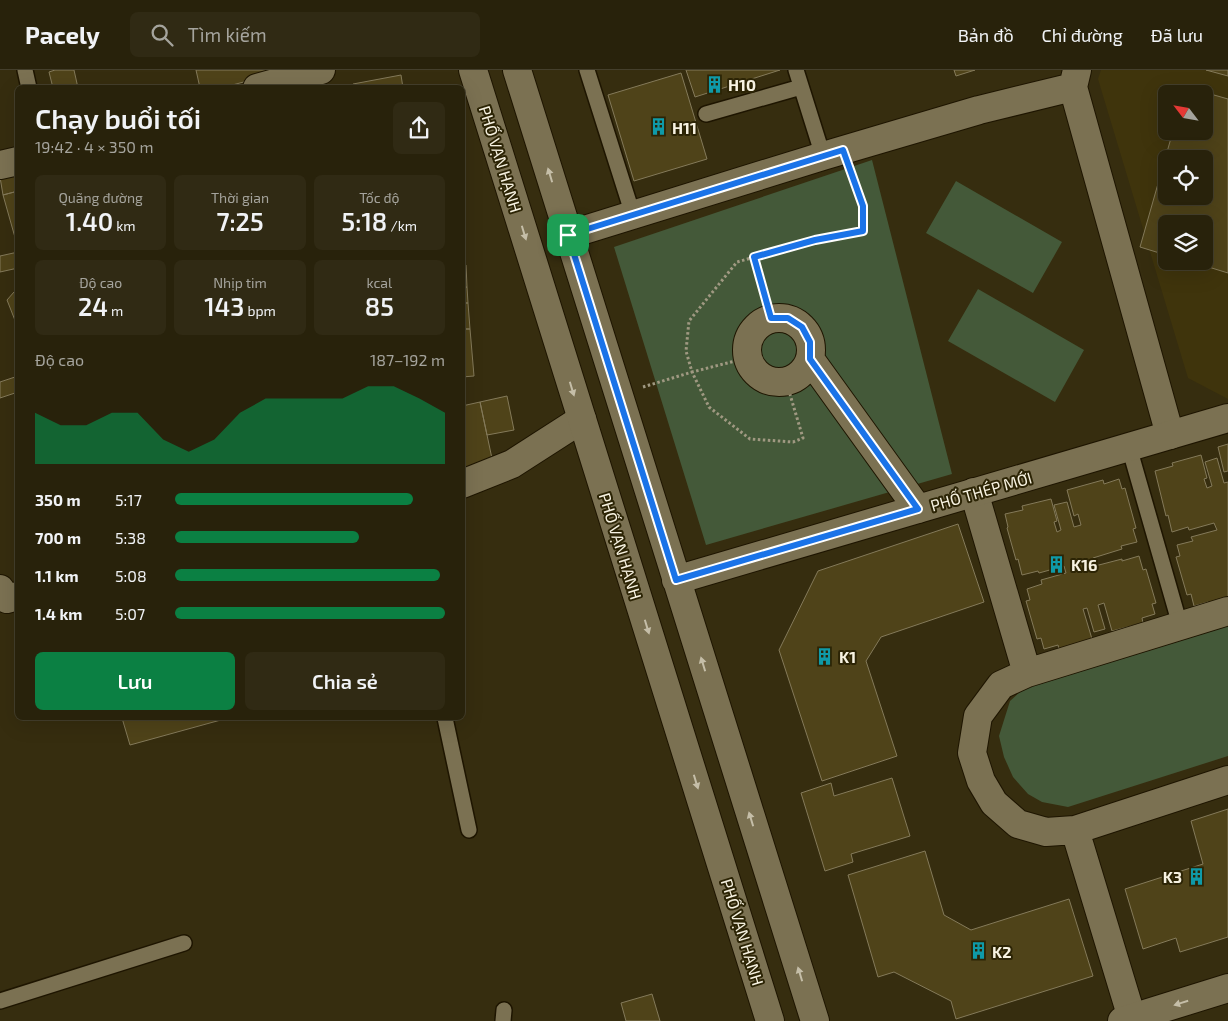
<!DOCTYPE html>
<html lang="vi">
<meta charset="utf-8">
<style>
:root{--surface:#28220b;--page:#302a14;--text:#f1f3f6;--muted:#a5a49d;--line:#443f2c;--accent:#0b8043}
body{margin:0;font-family:"Exo 2",sans-serif;background:var(--page);color:var(--text);height:100vh;display:flex;flex-direction:column;font-size:19px;white-space:nowrap}
*{box-sizing:border-box;margin:0}
p{font-size:16px;color:var(--muted)}
.icon{flex:none;width:28px;height:28px;fill:none;stroke:currentColor;stroke-width:2;stroke-linecap:round;stroke-linejoin:round}
.map{position:relative;flex:1;overflow:hidden}
.panel{position:absolute;left:15px;top:15px;width:450px;height:635px;display:flex;flex-direction:column;background:var(--surface);border-radius:8px;box-shadow:0 5px 20px #0002,0 0 0 1px var(--line)}
.panel>*{flex:none}
.needle{width:32px;rotate:301deg}
.controls{position:absolute;left:1158px;top:15px;display:grid;gap:10px}
.controls a{display:grid;place-items:center;width:55px;height:55px;border-radius:8px;background:var(--surface);box-shadow:0 5px 20px #0002,0 0 0 1px var(--line);font-size:25px}
.pin{position:absolute;display:grid;place-items:center;width:42px;height:42px;color:#fff;margin:-21px;border-radius:10px;box-shadow:0 2px 8px #0006}
.round{display:grid;place-items:center;flex:none;width:52px;height:52px;border-radius:8px;background:var(--page)}
.headline{display:flex;align-items:center;justify-content:space-between;height:85px;padding:0 20px}
h1{font-size:28px;font-weight:600;line-height:38px}
.figures{display:grid;grid-template-columns:repeat(3,1fr);gap:8px;height:85px;padding:5px 20px}
.figures div{display:grid;align-content:center;border-radius:8px;background:var(--page);text-align:center}
.figures b{font-size:25px;font-weight:600}
.figures small{font-size:14px;font-weight:400}
.figures p{font-size:14px}
.chart{height:140px;padding:10px 20px}
.chart p{display:flex;justify-content:space-between}
.chart svg{width:100%;height:90px;margin-top:5px;fill:var(--accent);opacity:.7}
.cta{display:flex;gap:10px;margin-top:auto;padding:10px 20px}
.cta a{flex:1;height:58px;border-radius:8px;background:var(--accent);color:#fff;font-size:20px;font-weight:600;line-height:58px;text-align:center}
.cta a+a{background:var(--page);color:var(--text)}
ul{padding:0 20px;list-style:none;font-size:16px}
li{display:grid;grid-template-columns:80px 60px 1fr;align-items:center;height:38px}
li i{height:12px;border-radius:6px;background:var(--accent)}
header{display:flex;align-items:center;gap:30px;box-sizing:border-box;height:70px;padding:0 25px;background:var(--surface);border-bottom:1px solid var(--line)}
header strong{font-size:24px}
nav{display:flex;gap:28px;margin-inline-start:auto;font-size:18px}
.search{width:350px;height:45px;background:var(--page);display:flex;align-items:center;gap:12px;box-sizing:border-box;padding:0 18px;border-radius:8px;color:var(--muted);font-size:19px}
.map>svg:first-child{display:block}
.built{fill:#3f340c;fill-rule:evenodd}
.green{fill:#445939}
.building{fill:#4f4319;stroke:#847a5a;fill-rule:evenodd}
.lines{fill:none;stroke-linecap:round;stroke-linejoin:round}
.lane-casing{stroke:#1e1500;stroke-width:18}
.street-casing{stroke:#1e1500;stroke-width:30}
.secondary-casing{stroke:#1e1500;stroke-width:30}
.path{stroke:#a09982;stroke-width:3;stroke-dasharray:2.5 2.5;stroke-linecap:butt}
.lane{stroke:#7b7152;stroke-width:15}
.street{stroke:#7b7152;stroke-width:28}
.secondary{stroke:#7b7152;stroke-width:28}
.oneway{fill:#c5bea8}
.route-casing{stroke:#fff;stroke-width:10}
.route{stroke:#1a73e8;stroke-width:6}
.labels{text-anchor:middle;dominant-baseline:central;stroke-width:4;stroke-linejoin:round;paint-order:stroke}
.poi-label{font-size:16px;font-weight:bold;fill:#f7f2e1;stroke:#2c2405;text-anchor:start}
.street-label{font-size:16px;fill:#f7f2e1;stroke:#2c2405}
</style>
<header>
<strong>Pacely</strong>
<div class="search"><svg class="icon" aria-label="search" viewBox="0 0 24 24"><circle cx="10" cy="10" r="6"/><path d="M15 15l6 6"/></svg>Tìm kiếm</div>
<nav><a>Bản đồ</a><a>Chỉ đường</a><a>Đã lưu</a></nav>
</header>
<div class="map">
<svg width="1228" height="951" viewBox="0 0 1228 951">
<rect width="100%" height="100%" fill="#362d0f"/>
<!-- built -->
<path class="built" d="M1101 0H1228V329L1188 308 1098 9ZM1166 24H1204V61H1166ZM1166 89H1204V126H1166ZM1166 154H1204V191H1166Z"/>
<!-- green -->
<path class="green" d="M872 90 952 404 706 475 614 177Z
M956 111 1062 172 1033 223 926 163Z
M978 219 1084 280 1055 332 948 271Z
M1228 553V686L1068 737 1042 732 1028 724 1013 707 1004 687 999 666 1010 631 1031 612Z"/>
<!-- building -->
<path class="building" d="M55 0H74L78 18H53L49 2Z
M196 0H289L221 18H200Z
M686 0H780L695 27Z
M954 0H975L956 6Z
M1206 0H1228V6Z
M681 3 707 89 634 111 608 25Z
M401 5 403 18H354L353 14Z
M1186 17 1228 29V203L1189 191H1204V154H1166V185L1140 177 1173 61H1204V24H1184ZM1166 89H1204V126H1166Z
M18 102V121L3 125 0 107Z
M18 121V178L3 125Z
M18 182V198L0 202V186Z
M462 195H466L467 217 462 218Z
M467 217 468 233H462V218Z
M18 220V258L7 230 14 222Z
M462 233H468L470 259H462Z
M462 259H470L474 306 462 307Z
M18 306V322L0 328V312Z
M507 326 514 360 487 365 480 332Z
M480 332 494 398 462 402V336Z
M1228 374V401L1224 402 1218 377Z
M1201 385 1207 408 1204 409 1207 418 1212 416 1205 392 1217 388 1224 413 1228 412V530L1209 535 1208 532 1194 536 1191 524 1187 525 1176 487 1180 486 1177 475 1193 471 1191 467 1217 460 1214 453 1189 460 1188 457 1172 462 1168 445 1166 446 1155 401 1173 396 1172 393Z
M1119 409 1122 419 1125 418 1136 458 1133 459 1137 472 1121 476 1122 479 1093 488 1095 496 1122 489V491L1139 486 1143 500 1146 499 1156 533 1152 534 1155 544 1142 548 1143 553 1112 561 1104 533 1098 535 1105 559 1094 562 1087 538 1083 539 1092 569 1059 579 1058 575 1044 579 1041 568 1037 569 1026 531 1030 530 1027 519 1042 514 1041 510 1066 503 1064 496 1039 503 1038 501 1022 505 1018 489 1016 490 1007 458 1008 457 1005 444 1023 440 1022 436 1051 429 1057 451 1054 452 1057 462 1061 460 1054 435 1067 432 1074 457 1081 455 1078 444 1074 446 1067 420 1103 410 1104 414Z
M958 454 984 532 881 567 866 591 897 686 822 711 779 580 818 501Z
M122 648H228L130 675Z
M892 708 910 766 851 784 853 792 825 801 801 723 831 713 834 726Z
M1228 739V867L1180 882 1176 868 1143 879 1125 819 1203 794 1191 751Z
M925 781 944 845 971 860 1069 829 1093 906 956 949 951 931 894 902 878 907 848 805Z
M652 924 660 951H626L621 933Z"/>
<g class="lines">
<defs>
<path id="lane" d="M25 0 29 18
M587 0 633 145
M796 0 823 86
M706 44 801 17
M1129 377 1180 555
M445 648 469 760
M0 931 184 873
M503 951 504 940"/>
<path id="street" d="M1077 0 1073 17 1170 365
M257 18 321 0
M0 95 18 91
M568 165 823 86 979 40 1073 17
M747 280a32 32 0 1 1 64 0a32 32 0 1 1-64 0Z
M810 289 918 439
M462 414 512 394 582 349
M974 422 1027 603
M0 519 7 529 18 526
M1228 541 1027 603 1001 615 978 646 972 683 981 711 994 733 1018 754 1046 762 1075 760 1228 710
M1075 760 1132 948"/>
<path id="secondary" d="M473 0 770 951
M517 0 815 951
M676 510 1228 348
M1122 951 1228 918"/>
</defs>
<!-- lane casing -->
<use href="#lane" class="lane-casing"/>
<!-- street casing -->
<use href="#street" class="street-casing"/>
<!-- secondary casing -->
<use href="#secondary" class="secondary-casing"/>
<!-- path -->
<path class="path" d="M754 187 771 248
M747 288 692 302 686 281 689 251 737 192 815 170 863 161V137L852 106
M643 317 692 302 709 337 750 369 793 372 803 368 786 311"/>
<!-- lane -->
<use href="#lane" class="lane"/>
<!-- street -->
<use href="#street" class="street"/>
<!-- secondary -->
<use href="#secondary" class="secondary"/>
</g>
<!-- one-way arrows -->
<defs><path id="oneway-solid" d="M-6-.8H1V-3.2L6.5 0L1 3.2V.8H-6Z" transform="scale(1.25)"/></defs>
<g class="oneway">
<use href="#oneway-solid" transform="translate(550 105) rotate(-107)"/>
<use href="#oneway-solid" transform="translate(524 163) rotate(73)"/>
<use href="#oneway-solid" transform="translate(572 319) rotate(73)"/>
<use href="#oneway-solid" transform="translate(647 557) rotate(73)"/>
<use href="#oneway-solid" transform="translate(703 594) rotate(-107)"/>
<use href="#oneway-solid" transform="translate(696 712) rotate(73)"/>
<use href="#oneway-solid" transform="translate(751 749) rotate(-107)"/>
<use href="#oneway-solid" transform="translate(800 904) rotate(-107)"/>
<use href="#oneway-solid" transform="translate(1181 933) rotate(163)"/>
</g>
<g class="lines">
<defs>
<path id="route" d="M843 80 863 136V161L815 170 754 187 771 248H788L802 257 810 272V289L918 439 676 510 568 165Z"/>
</defs>
<!-- route casing -->
<use href="#route" class="route-casing"/>
<!-- route -->
<use href="#route" class="route"/>
</g>
<!-- icons -->
<defs>
<symbol id="building-bare" viewBox="-9 -9 18 18"><path d="M-4-6H4V6H1V3H-1V6H-4ZM-2.5-4.3h1.7v1.8h-1.7ZM.8-4.3h1.7v1.8H.8ZM-2.5-1h1.7V.8h-1.7ZM.8-1h1.7V.8H.8Z" fill="#0f9aa8" stroke="#2c2405" stroke-width="2.5" paint-order="stroke"/></symbol>
</defs>
<g fill-rule="evenodd">
<use href="#building-bare" x="702" y="2" width="25" height="25"/>
<use href="#building-bare" x="646" y="44" width="25" height="25"/>
<use href="#building-bare" x="1044" y="482" width="25" height="25"/>
<use href="#building-bare" x="812" y="574" width="25" height="25"/>
<use href="#building-bare" x="1184" y="794" width="25" height="25"/>
<use href="#building-bare" x="966" y="868" width="25" height="25"/>
</g>
<g class="labels">
<!-- poi labels -->
<g class="poi-label">
<text x="728" y="14">H10</text>
<text x="672" y="57">H11</text>
<text x="1071" y="494">K16</text>
<text x="839" y="586">K1</text>
<text x="1182" y="806" text-anchor="end">K3</text>
<text x="992" y="881">K2</text>
</g>
<!-- street labels -->
<g class="street-label">
<text transform="translate(501 89) rotate(73)">PHỐ VẠN HẠNH</text>
<text transform="translate(981 421) rotate(-16)">PHỐ THÉP MỚI</text>
<text transform="translate(621 476) rotate(73)">PHỐ VẠN HẠNH</text>
<text transform="translate(743 862) rotate(73)">PHỐ VẠN HẠNH</text>
</g>
</g>
</svg>
<div class="controls">
<a><svg class="needle" viewBox="-14 -14 28 28"><path d="M0-13l5 13h-10z" fill="#e53935"/><path d="M0 13l5-13h-10z" fill="#a5a49d"/></svg></a>
<a><svg class="icon" aria-label="locate" viewBox="0 0 24 24"><circle cx="12" cy="12" r="6"/><path d="M12 2v4M12 18v4M2 12h4M18 12h4"/></svg></a>
<a><svg class="icon" aria-label="layers" viewBox="0 0 24 24"><path d="M12 4l9 5-9 5-9-5zM3 14l9 5 9-5"/></svg></a>
</div>
<div class="pin" style="left:568px;top:165px;background:#1e9e55"><svg class="icon" aria-label="arrive" viewBox="0 0 24 24"><path d="M6 21V4h12l-3 4 3 4H6"/></svg></div>
<section class="panel">
<div class="headline"><div><h1>Chạy buổi tối</h1><p>19:42 · 4 × 350 m</p></div><a class="round"><svg class="icon" aria-label="share" viewBox="0 0 24 24"><path d="M12 15V3M7 8l5-5 5 5M5 13v7h14v-7"/></svg></a></div>
<div class="figures">
<div><p>Quãng đường</p><b>1.40<small> km</small></b></div>
<div><p>Thời gian</p><b>7:25</b></div>
<div><p>Tốc độ</p><b>5:18<small> /km</small></b></div>
</div>
<div class="figures">
<div><p>Độ cao</p><b>24<small> m</small></b></div>
<div><p>Nhịp tim</p><b>143<small> bpm</small></b></div>
<div><p>kcal</p><b>85</b></div>
</div>
<div class="chart"><p><span>Độ cao</span>187–192 m</p>
<svg viewBox="0 0 160 44" preserveAspectRatio="none"><path d="M0 44V19L10 25L20 25L30 19L40 19L50 32L60 38L70 32L80 19L90 12L100 12L110 12L120 12L130 6L140 6L150 12L160 19V44z"/></svg>
</div>
<ul>
<li><b>350 m</b>5:17<i style="width:88%"></i></li>
<li><b>700 m</b>5:38<i style="width:68%"></i></li>
<li><b>1.1 km</b>5:08<i style="width:98%"></i></li>
<li><b>1.4 km</b>5:07<i style="width:100%"></i></li>
</ul>
<div class="cta"><a>Lưu</a><a>Chia sẻ</a></div>
</section>
</div>
